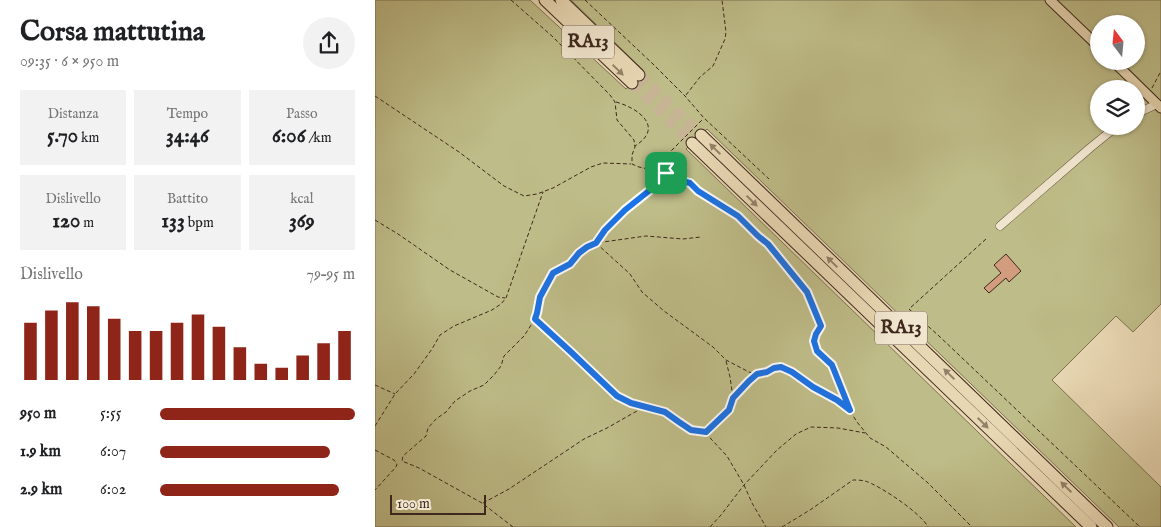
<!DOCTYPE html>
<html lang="it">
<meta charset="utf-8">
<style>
:root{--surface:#fff;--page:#f2f2f2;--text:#202124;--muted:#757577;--accent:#8f2418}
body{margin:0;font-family:"IM FELL English",serif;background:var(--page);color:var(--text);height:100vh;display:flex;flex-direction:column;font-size:19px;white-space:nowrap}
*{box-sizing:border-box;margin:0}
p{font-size:16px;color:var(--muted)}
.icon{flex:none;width:28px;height:28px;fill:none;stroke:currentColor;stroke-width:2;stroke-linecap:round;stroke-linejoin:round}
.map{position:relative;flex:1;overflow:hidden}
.drawer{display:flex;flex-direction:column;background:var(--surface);width:375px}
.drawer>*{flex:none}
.needle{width:32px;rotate:344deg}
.buttons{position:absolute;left:715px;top:15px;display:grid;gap:10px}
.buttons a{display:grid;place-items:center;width:55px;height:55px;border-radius:50%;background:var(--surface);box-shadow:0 1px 4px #0004;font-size:25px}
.scale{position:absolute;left:15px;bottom:12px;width:96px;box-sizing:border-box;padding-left:5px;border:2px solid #3f281d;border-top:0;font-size:14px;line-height:18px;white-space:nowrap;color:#3f281d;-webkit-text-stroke:4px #f0e5ce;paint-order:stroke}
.pin{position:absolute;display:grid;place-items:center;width:42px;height:42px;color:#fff;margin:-21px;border-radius:10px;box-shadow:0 2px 8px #0006}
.round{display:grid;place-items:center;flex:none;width:52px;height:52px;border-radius:26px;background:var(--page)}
.summary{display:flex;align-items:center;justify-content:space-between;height:85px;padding:0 20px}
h1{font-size:28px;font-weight:700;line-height:38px}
.figures{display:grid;grid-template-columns:repeat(3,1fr);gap:8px;height:85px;padding:5px 20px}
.figures div{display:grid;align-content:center;border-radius:0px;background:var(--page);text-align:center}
.figures b{font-size:21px;font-weight:700}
.figures small{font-size:14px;font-weight:400}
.figures p{font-size:14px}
.chart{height:140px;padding:10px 20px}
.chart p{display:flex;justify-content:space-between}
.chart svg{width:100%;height:90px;margin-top:5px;stroke:var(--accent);stroke-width:6}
ul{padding:0 20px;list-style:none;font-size:16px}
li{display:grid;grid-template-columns:80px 60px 1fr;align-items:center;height:38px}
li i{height:12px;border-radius:6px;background:var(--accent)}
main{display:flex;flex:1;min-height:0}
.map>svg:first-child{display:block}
.green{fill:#bebc88;stroke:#7e7252}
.building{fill:#d29c7f;stroke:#3f281d}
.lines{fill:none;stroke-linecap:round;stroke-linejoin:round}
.highway-tunnel{stroke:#c6b495;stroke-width:11;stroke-dasharray:11 5.5;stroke-linecap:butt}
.minor-casing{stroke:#695442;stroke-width:9}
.major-casing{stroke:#3f281d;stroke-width:11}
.highway-casing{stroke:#3f281d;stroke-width:13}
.path{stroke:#3f281d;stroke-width:1;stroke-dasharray:4 2.5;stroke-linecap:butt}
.minor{stroke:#f0e5ce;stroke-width:8}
.major{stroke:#e8d7b3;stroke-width:9}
.highway{stroke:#e8d7b3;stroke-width:11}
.oneway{fill:#948068}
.route-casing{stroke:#fff;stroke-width:10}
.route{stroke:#1a73e8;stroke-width:6}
.labels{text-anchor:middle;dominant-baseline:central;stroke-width:5;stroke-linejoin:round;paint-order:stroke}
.shield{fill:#f0e5ce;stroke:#746152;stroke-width:1}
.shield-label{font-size:19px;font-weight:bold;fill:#3f281d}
</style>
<main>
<section class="drawer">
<div class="summary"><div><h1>Corsa mattutina</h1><p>09:35 · 6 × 950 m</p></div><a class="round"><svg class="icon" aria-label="share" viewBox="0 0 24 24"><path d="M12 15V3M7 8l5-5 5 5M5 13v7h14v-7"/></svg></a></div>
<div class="figures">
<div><p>Distanza</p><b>5.70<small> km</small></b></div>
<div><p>Tempo</p><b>34:46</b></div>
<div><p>Passo</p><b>6:06<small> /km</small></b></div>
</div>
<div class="figures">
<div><p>Dislivello</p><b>120<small> m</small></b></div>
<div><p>Battito</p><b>133<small> bpm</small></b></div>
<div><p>kcal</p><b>369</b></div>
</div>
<div class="chart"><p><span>Dislivello</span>79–95 m</p>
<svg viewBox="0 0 160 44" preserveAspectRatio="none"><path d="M5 44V16M15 44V10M25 44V6M35 44V8M45 44V14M55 44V20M65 44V20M75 44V16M85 44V12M95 44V18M105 44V28M115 44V36M125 44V38M135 44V32M145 44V26M155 44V20"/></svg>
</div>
<ul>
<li><b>950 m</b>5:55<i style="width:100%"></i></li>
<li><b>1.9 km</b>6:07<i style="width:87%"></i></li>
<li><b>2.9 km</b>6:02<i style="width:92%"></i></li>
</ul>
</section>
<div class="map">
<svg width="786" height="527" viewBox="0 0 786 527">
<rect width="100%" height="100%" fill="#e8d7b3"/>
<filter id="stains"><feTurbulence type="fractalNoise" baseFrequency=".004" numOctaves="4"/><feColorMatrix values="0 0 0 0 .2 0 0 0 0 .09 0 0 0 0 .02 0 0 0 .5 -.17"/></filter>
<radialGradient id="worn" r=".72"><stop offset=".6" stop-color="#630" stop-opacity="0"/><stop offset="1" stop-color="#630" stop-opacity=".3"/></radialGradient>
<!-- green -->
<path class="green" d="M0 0H155L251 89 268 70 196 0H670L724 53V61H732L760 89H724V126H761V90L786 113V304L758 332 741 316 677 380 786 487V527H744L332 129 311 149 701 527H0Z
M682 0H786V101L745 61H761V24H724V41Z"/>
<!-- building -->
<path class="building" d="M631 254 646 271 634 282 631 278 614 293 609 288 626 273 619 265Z"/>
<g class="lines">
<!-- highway-tunnel -->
<path class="highway-tunnel" d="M264 75 326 135
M257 83 317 143"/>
<defs>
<path id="minor" d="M761 114 782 104
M625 226 715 148 742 126"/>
<path id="major" d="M675 0 724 47
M738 61 786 108"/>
<path id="highway" d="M170 0 257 83
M186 0 264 75
M326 135 732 527
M317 143 716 527"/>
</defs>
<!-- minor casing -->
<use href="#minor" class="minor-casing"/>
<!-- major casing -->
<use href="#major" class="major-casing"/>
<!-- highway casing -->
<use href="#highway" class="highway-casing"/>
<!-- path -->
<path class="path" d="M136 0 178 37 235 95 240 102 242 120 259 140 260 147 257 155V164L264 167 287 172 303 180 315 183 323 191 363 216 383 237 393 244 426 283 432 292 446 326 441 334 439 341 442 351 457 365 475 411 482 422 495 438 511 447 553 483 597 527
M210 0 278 64 310 96 329 118 394 179
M777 88 786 71
M311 95 325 77 338 66 350 39 351 32 347 0
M0 96 84 152 129 186 149 196 162 194 178 188 216 167 228 163 256 164
M241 102C263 108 290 127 260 146
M278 169 328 119
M0 220 23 234 75 270 123 297 130 298
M611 239 534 309 564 336 765 527
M221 242 230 230 250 210 275 190 291 173
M221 243 255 274 267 292 289 311 338 347 351 360 374 372 381 374
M160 320 196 351 242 396 256 403 290 412 304 423 316 430 331 432 354 410 358 398 374 381 382 374 392 372 399 368 405 367 417 372 438 387 461 400 475 410
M351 361 355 377 358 398
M0 385 20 394
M0 426 20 394 39 374 57 349 65 335 79 326 117 310 126 304 131 298 168 192
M332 432 336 439 352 456 369 485 377 503 391 527
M0 450 19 460 22 464 21 467 0 490
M108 503 134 489 209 439 232 428 269 407
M138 527 107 503 44 468 27 461 28 456 51 436 53 428 61 419 71 412 80 401 95 391 109 385 119 375 126 366 129 356 149 336 160 319 162 313 165 297 178 273 195 263 204 253 212 247 221 243 271 236 308 239 326 237
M335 527 346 515 369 485 402 450 421 434 436 427 463 428 490 433
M407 527 435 510 478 480C481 480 486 480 490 481 504 485 546 513 553 527"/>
<!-- minor -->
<use href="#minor" class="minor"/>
<!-- major -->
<use href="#major" class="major"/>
<!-- highway -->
<use href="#highway" class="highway"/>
</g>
<!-- one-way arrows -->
<defs><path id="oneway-solid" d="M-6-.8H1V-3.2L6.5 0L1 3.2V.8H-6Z" transform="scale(1.25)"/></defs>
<g class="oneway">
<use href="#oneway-solid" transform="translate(243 70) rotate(44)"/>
<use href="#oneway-solid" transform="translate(340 149) rotate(-136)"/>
<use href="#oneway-solid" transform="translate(377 201) rotate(44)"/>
<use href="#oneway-solid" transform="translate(457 262) rotate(-136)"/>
<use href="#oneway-solid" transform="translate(574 374) rotate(-136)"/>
<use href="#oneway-solid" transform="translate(608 423) rotate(44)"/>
<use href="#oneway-solid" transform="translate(691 487) rotate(-136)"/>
</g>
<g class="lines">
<defs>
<path id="route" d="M291 173 303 180 315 183 323 191 363 216 383 236 393 244 432 292 446 326 441 334 439 341 442 351 457 365 475 410 462 400 438 387 417 372 406 367 399 368 392 372 382 374 374 381 358 398 354 410 331 432 316 430 304 422 290 412 256 403 242 396 196 352 160 319 162 313 165 297 178 273 195 264 204 253 212 247 221 243 230 230 250 210 275 190Z"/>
</defs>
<!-- route casing -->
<use href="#route" class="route-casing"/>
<!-- route -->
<use href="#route" class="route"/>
</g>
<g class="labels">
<!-- shield labels -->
<g class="shield">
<rect x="187" y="25.5" width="52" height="33" rx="4"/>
<rect x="500" y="311.5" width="52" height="33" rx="4"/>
</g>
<g class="shield-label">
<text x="213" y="42">RA13</text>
<text x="526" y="328">RA13</text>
</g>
</g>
<rect width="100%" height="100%" filter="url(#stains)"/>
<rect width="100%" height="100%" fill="url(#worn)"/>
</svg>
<div class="buttons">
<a><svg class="needle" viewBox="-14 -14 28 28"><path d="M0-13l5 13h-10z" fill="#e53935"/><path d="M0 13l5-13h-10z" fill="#757577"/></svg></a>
<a><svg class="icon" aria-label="layers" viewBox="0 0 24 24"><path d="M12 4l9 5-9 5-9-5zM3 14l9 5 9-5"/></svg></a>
</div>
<div class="scale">100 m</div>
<div class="pin" style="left:291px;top:173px;background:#1e9e55"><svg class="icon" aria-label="arrive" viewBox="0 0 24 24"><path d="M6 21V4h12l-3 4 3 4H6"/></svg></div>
</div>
</main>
